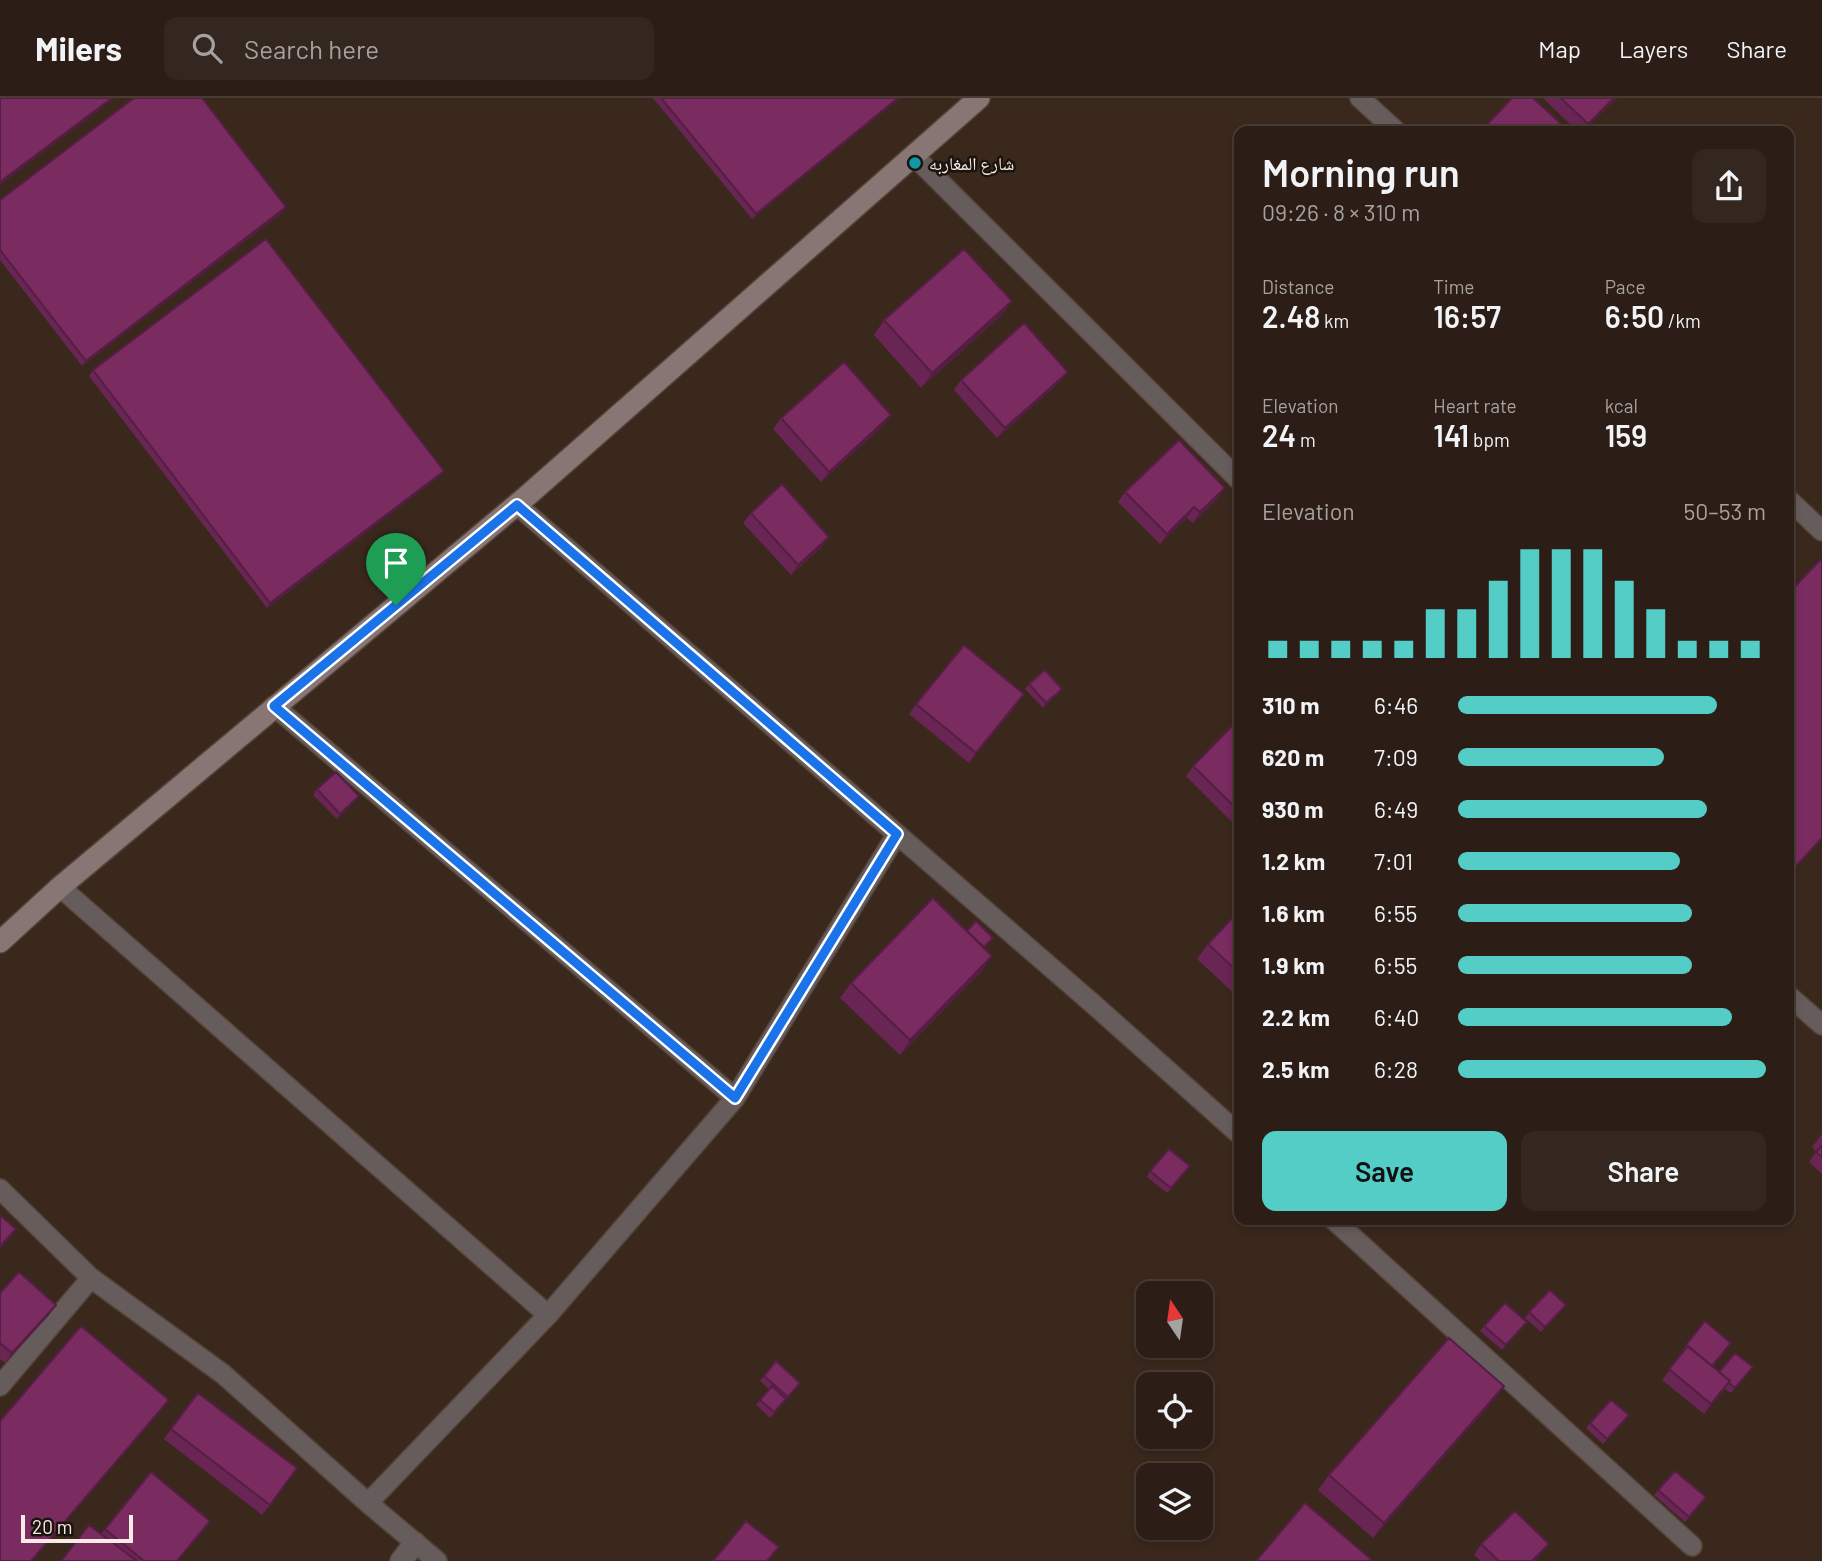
<!DOCTYPE html>
<meta charset="utf-8">
<style>
:root{--surface:#2c1e16;--page:#34271f;--text:#f1f3f6;--muted:#a6a2a1;--line:#483c35;--accent:#54cdc7}
body{margin:0;font-family:Barlow,"Noto Naskh Arabic",sans-serif;background:var(--page);color:var(--text);height:100vh;display:flex;flex-direction:column;font-size:26px;white-space:nowrap}
*{box-sizing:border-box;margin:0}
p{font-size:23px;color:var(--muted)}
.icon{flex:none;width:38px;height:38px;fill:none;stroke:currentColor;stroke-width:2;stroke-linecap:round;stroke-linejoin:round}
.map{position:relative;flex:1;overflow:hidden}
.drawer{position:absolute;left:1234px;top:28px;width:560px;height:1099px;display:flex;flex-direction:column;background:var(--surface);border-radius:14px;box-shadow:0 4px 10px #0003,0 0 0 2px var(--line)}
.drawer>*{flex:none}
.needle{width:46px;rotate:347deg}
.tools{position:absolute;left:1136px;top:1183px;display:grid;gap:14px}
.tools a{display:grid;place-items:center;width:77px;height:77px;border-radius:14px;background:var(--surface);box-shadow:0 4px 10px #0003,0 0 0 2px var(--line);font-size:35px}
.scale{position:absolute;left:21px;bottom:18px;width:112px;box-sizing:border-box;padding-left:7px;border:4px solid #f7ebe4;border-top:0;font-size:19px;line-height:24px;white-space:nowrap;color:#f7ebe4;-webkit-text-stroke:5px #1b130e;paint-order:stroke}
.pin{position:absolute;display:grid;place-items:center;width:60px;height:60px;color:#fff;margin:-72px -30px;border-radius:50% 50% 50% 0;rotate:-45deg;box-shadow:0 0 7px #0007}
.pin .icon{rotate:45deg}
.round{display:grid;place-items:center;flex:none;width:74px;height:74px;border-radius:14px;background:var(--page)}
.overview{display:flex;align-items:center;justify-content:space-between;height:119px;padding:0 28px}
h1{font-size:38px;font-weight:600;line-height:52px}
.figures{display:grid;grid-template-columns:repeat(3,1fr);gap:10px;height:119px;padding:7px 28px}
.figures div{display:grid;align-content:center}
.figures b{font-size:30px;font-weight:600}
.figures small{font-size:19px;font-weight:400}
.figures p{font-size:19px}
.chart{height:196px;padding:14px 28px}
.chart p{display:flex;justify-content:space-between}
.chart svg{width:100%;height:126px;margin-top:7px;stroke:var(--accent);stroke-width:6}
.cta{display:flex;gap:14px;margin-top:auto;padding:14px 28px}
.cta a{flex:1;height:80px;border-radius:14px;background:var(--accent);color:#111;font-size:28px;font-weight:600;line-height:80px;text-align:center}
.cta a+a{background:var(--page);color:var(--text)}
ul{padding:0 28px;list-style:none;font-size:23px}
li{display:grid;grid-template-columns:112px 84px 1fr;align-items:center;height:52px}
li i{height:18px;border-radius:9px;background:var(--accent)}
header{display:flex;align-items:center;gap:42px;box-sizing:border-box;height:98px;padding:0 35px;background:var(--surface);border-bottom:2px solid var(--line)}
header strong{font-size:33px}
nav{display:flex;gap:38px;margin-inline-start:auto;font-size:24px}
.search{width:490px;height:63px;background:var(--page);display:flex;align-items:center;gap:18px;box-sizing:border-box;padding:0 24px;border-radius:14px;color:var(--muted);font-size:26px}
.map>svg:first-child{display:block}
.lines{fill:none;stroke-linecap:round;stroke-linejoin:round}
.lane-casing{stroke:#544339;stroke-width:22}
.street-casing{stroke:#544339;stroke-width:24}
.secondary-casing{stroke:#544339;stroke-width:24}
.lane{stroke:#675c5c;stroke-width:19}
.street{stroke:#675c5c;stroke-width:21}
.secondary{stroke:#887675;stroke-width:21}
.wall{fill:#692553}
.shaded-wall{fill:#551e43}
.building{fill:#7a2b60;stroke:#551e43;stroke-width:2}
.route-casing{stroke:#fff;stroke-width:14}
.route{stroke:#1a73e8;stroke-width:9}
.culture-dot{fill:#0f9aa8;stroke:#1b130e;stroke-width:2.5}
.labels{text-anchor:middle;dominant-baseline:central;stroke-width:5;stroke-linejoin:round;paint-order:stroke}
.poi-label{font-size:18px;fill:#f7ebe4;stroke:#1b130e;text-anchor:start}
</style>
<header>
<strong>Milers</strong>
<div class="search"><svg class="icon" aria-label="search" viewBox="0 0 24 24"><circle cx="10" cy="10" r="6"/><path d="M15 15l6 6"/></svg>Search here</div>
<nav><a>Map</a><a>Layers</a><a>Share</a></nav>
</header>
<div class="map">
<svg width="1822" height="1463" viewBox="0 0 1822 1463">
<rect width="100%" height="100%" fill="#3a281d"/>
<g class="lines">
<defs>
<path id="lane" d="M1360 0 1396 33
M914 58 1239 382
M1788 401 1822 433
M517 407 1092 905 1239 1036
M274 608 735 1000
M60 789 548 1217
M1788 897 1822 927
M0 1091 91 1180 223 1276 368 1405 548 1217 735 1000 897 736
M1334 1122 1692 1448
M0 1288 91 1180
M368 1405 437 1463"/>
<path id="street" d="M401 1463 415 1445"/>
<path id="secondary" d="M0 844 60 789 527 398 979 0"/>
</defs>
<!-- lane casing -->
<use href="#lane" class="lane-casing"/>
<!-- street casing -->
<use href="#street" class="street-casing"/>
<!-- secondary casing -->
<use href="#secondary" class="secondary-casing"/>
<!-- lane -->
<use href="#lane" class="lane"/>
<!-- street -->
<use href="#street" class="street"/>
<!-- secondary -->
<use href="#secondary" class="secondary"/>
</g>
<!-- wall -->
<path class="wall" d="M653 0H900L752 121Z
M1543 0H1617L1583 33H1577Z
M0 102 283 114 82 268 0 162Z
M1012 203 1001 218 921 290 874 237 884 222Z
M93 272 440 378 267 510 89 278Z
M1068 274 1060 284 997 340 954 292 961 282Z
M891 317 884 327 821 384 773 331 781 320Z
M1225 390 1218 400 1193 425 1187 420 1160 446 1118 404 1125 394Z
M751 415 822 449 791 477 743 425Z
M1029 586 1058 596 1043 610 1025 591Z
M916 606 1017 607 969 665 909 616Z
M1239 621V721L1234 726 1186 678 1193 668Z
M317 691 359 698 355 703 337 721 313 697Z
M1239 813V900L1197 861 1208 846Z
M967 833 989 845 984 850 992 858 982 873 900 957 840 900 851 885Z
M1822 1036V1076L1809 1064 1816 1054 1812 1049Z
M1150 1073H1186L1167 1095 1147 1079Z
M0 1195 49 1217 5 1265 0 1261Z
M1562 1212 1541 1234 1525 1220 1529 1214Z
M1527 1224 1502 1252 1480 1233 1484 1228Z
M1731 1245 1712 1268 1719 1274 1753 1269 1731 1295 1725 1291 1704 1316 1662 1282 1684 1253 1683 1252 1686 1247Z
M764 1278 797 1290 770 1320 756 1307 769 1291 760 1283Z
M1504 1288 1493 1303 1373 1440 1318 1392 1329 1377Z
M1625 1323 1603 1346 1586 1330 1590 1325Z
M171 1331 290 1381 262 1417 164 1341Z
M1658 1392 1706 1399 1685 1424 1654 1397Z
M105 1431 203 1433 178 1463H61L101 1436Z
M1481 1446 1541 1456 1535 1463H1481L1474 1457Z"/>
<!-- shaded-wall -->
<path class="shaded-wall" d="M112 0H115L0 87V84Z
M898 0H900L752 121 756 116Z
M1614 0H1617L1583 33 1588 26Z
M286 109 283 114 82 268 86 263Z
M1012 203 1001 218 921 290 932 275Z
M1068 274 1060 284 997 340 1005 330Z
M891 317 884 327 821 384 829 374Z
M444 373 440 378 267 510 270 505Z
M1225 390 1218 400 1193 425 1200 414Z
M1194 409 1187 420 1160 446 1167 436Z
M829 439 822 449 791 477 798 467Z
M1062 591 1058 596 1043 610 1046 605Z
M1024 596 1017 607 969 665 976 655Z
M359 698 355 703 337 721 340 716Z
M992 858 982 873 900 957 910 942Z
M16 1131 9 1141 0 1151V1148Z
M56 1207 49 1217 5 1265 12 1255Z
M1730 1283 1723 1294 1704 1316 1711 1306Z
M1504 1288 1493 1303 1373 1440 1384 1425Z
M210 1423 203 1433 178 1463H177Z
M1549 1446 1541 1456 1535 1463H1532Z"/>
<!-- building -->
<path class="building" d="M0 0H112L0 84Z
M134 0H202L286 109 86 263 0 152V102Z
M661 0H898L756 116Z
M1512 0H1533L1569 33H1481Z
M1561 0H1614L1588 26Z
M266 141 444 373 270 505 93 272Z
M964 151 1012 203 932 275 884 222Z
M1024 225 1068 274 1005 330 961 282Z
M844 264 891 317 829 374 781 320Z
M1179 342 1225 390 1200 414 1194 409 1167 436 1125 394Z
M782 386 829 439 798 467 751 415Z
M1820 462 1822 464V740L1788 777V496Z
M964 547 1024 596 976 655 916 606Z
M1045 572 1062 591 1046 605 1029 586Z
M1239 621V713L1193 668Z
M336 674 359 698 340 716 317 691Z
M933 800 992 858 910 942 851 885Z
M1239 813V875L1208 846Z
M976 823 993 840 984 849 967 833Z
M1822 1048V1059L1816 1054Z
M1169 1051 1190 1068 1171 1090 1150 1073Z
M0 1117 16 1131 0 1148Z
M19 1174 56 1207 12 1255 0 1245V1195Z
M1550 1192 1566 1207 1545 1229 1529 1214Z
M1505 1205 1527 1224 1506 1247 1484 1228Z
M1705 1223 1731 1245 1712 1268 1686 1247Z
M81 1228 169 1302 31 1463H0V1323Z
M1449 1240 1504 1288 1384 1425 1329 1377Z
M1688 1248 1730 1283 1711 1306 1669 1271Z
M1735 1255 1753 1269 1735 1290 1729 1285 1730 1283 1719 1274Z
M776 1263 800 1285 788 1299 764 1278Z
M772 1288 786 1301 774 1314 760 1302Z
M198 1295 297 1370 270 1407 171 1331Z
M1611 1302 1629 1317 1607 1341 1590 1325Z
M1675 1373 1706 1399 1689 1419 1658 1392Z
M151 1374 210 1423 177 1463H144L105 1431Z
M1305 1405 1371 1461 1370 1463H1256Z
M1515 1413 1549 1446 1532 1463H1499L1481 1446Z
M746 1423 779 1449 767 1463H713Z
M89 1427 137 1463H61Z"/>
<g class="lines">
<defs>
<path id="route" d="M517 407 897 736 735 1000 274 608Z"/>
</defs>
<!-- route casing -->
<use href="#route" class="route-casing"/>
<!-- route -->
<use href="#route" class="route"/>
</g>
<!-- markers -->
<circle class="culture-dot" cx="915" cy="65" r="7"/>
<g class="labels">
<!-- poi labels -->
<g class="poi-label">
<text x="929" y="65">شارع المغاربه</text>
</g>
</g>
</svg>
<div class="tools">
<a><svg class="needle" viewBox="-14 -14 28 28"><path d="M0-13l5 13h-10z" fill="#e53935"/><path d="M0 13l5-13h-10z" fill="#a6a2a1"/></svg></a>
<a><svg class="icon" aria-label="locate" viewBox="0 0 24 24"><circle cx="12" cy="12" r="6"/><path d="M12 2v4M12 18v4M2 12h4M18 12h4"/></svg></a>
<a><svg class="icon" aria-label="layers" viewBox="0 0 24 24"><path d="M12 4l9 5-9 5-9-5zM3 14l9 5 9-5"/></svg></a>
</div>
<div class="scale">20 m</div>
<div class="pin" style="left:396px;top:507px;background:#1e9e55"><svg class="icon" aria-label="arrive" viewBox="0 0 24 24"><path d="M6 21V4h12l-3 4 3 4H6"/></svg></div>
<section class="drawer">
<div class="overview"><div><h1>Morning run</h1><p>09:26 · 8 × 310 m</p></div><a class="round"><svg class="icon" aria-label="share" viewBox="0 0 24 24"><path d="M12 15V3M7 8l5-5 5 5M5 13v7h14v-7"/></svg></a></div>
<div class="figures">
<div><p>Distance</p><b>2.48<small> km</small></b></div>
<div><p>Time</p><b>16:57</b></div>
<div><p>Pace</p><b>6:50<small> /km</small></b></div>
</div>
<div class="figures">
<div><p>Elevation</p><b>24<small> m</small></b></div>
<div><p>Heart rate</p><b>141<small> bpm</small></b></div>
<div><p>kcal</p><b>159</b></div>
</div>
<div class="chart"><p><span>Elevation</span>50–53 m</p>
<svg viewBox="0 0 160 44" preserveAspectRatio="none"><path d="M5 44V38M15 44V38M25 44V38M35 44V38M45 44V38M55 44V27M65 44V27M75 44V17M85 44V6M95 44V6M105 44V6M115 44V17M125 44V27M135 44V38M145 44V38M155 44V38"/></svg>
</div>
<ul>
<li><b>310 m</b>6:46<i style="width:84%"></i></li>
<li><b>620 m</b>7:09<i style="width:67%"></i></li>
<li><b>930 m</b>6:49<i style="width:81%"></i></li>
<li><b>1.2 km</b>7:01<i style="width:72%"></i></li>
<li><b>1.6 km</b>6:55<i style="width:76%"></i></li>
<li><b>1.9 km</b>6:55<i style="width:76%"></i></li>
<li><b>2.2 km</b>6:40<i style="width:89%"></i></li>
<li><b>2.5 km</b>6:28<i style="width:100%"></i></li>
</ul>
<div class="cta"><a>Save</a><a>Share</a></div>
</section>
</div>
